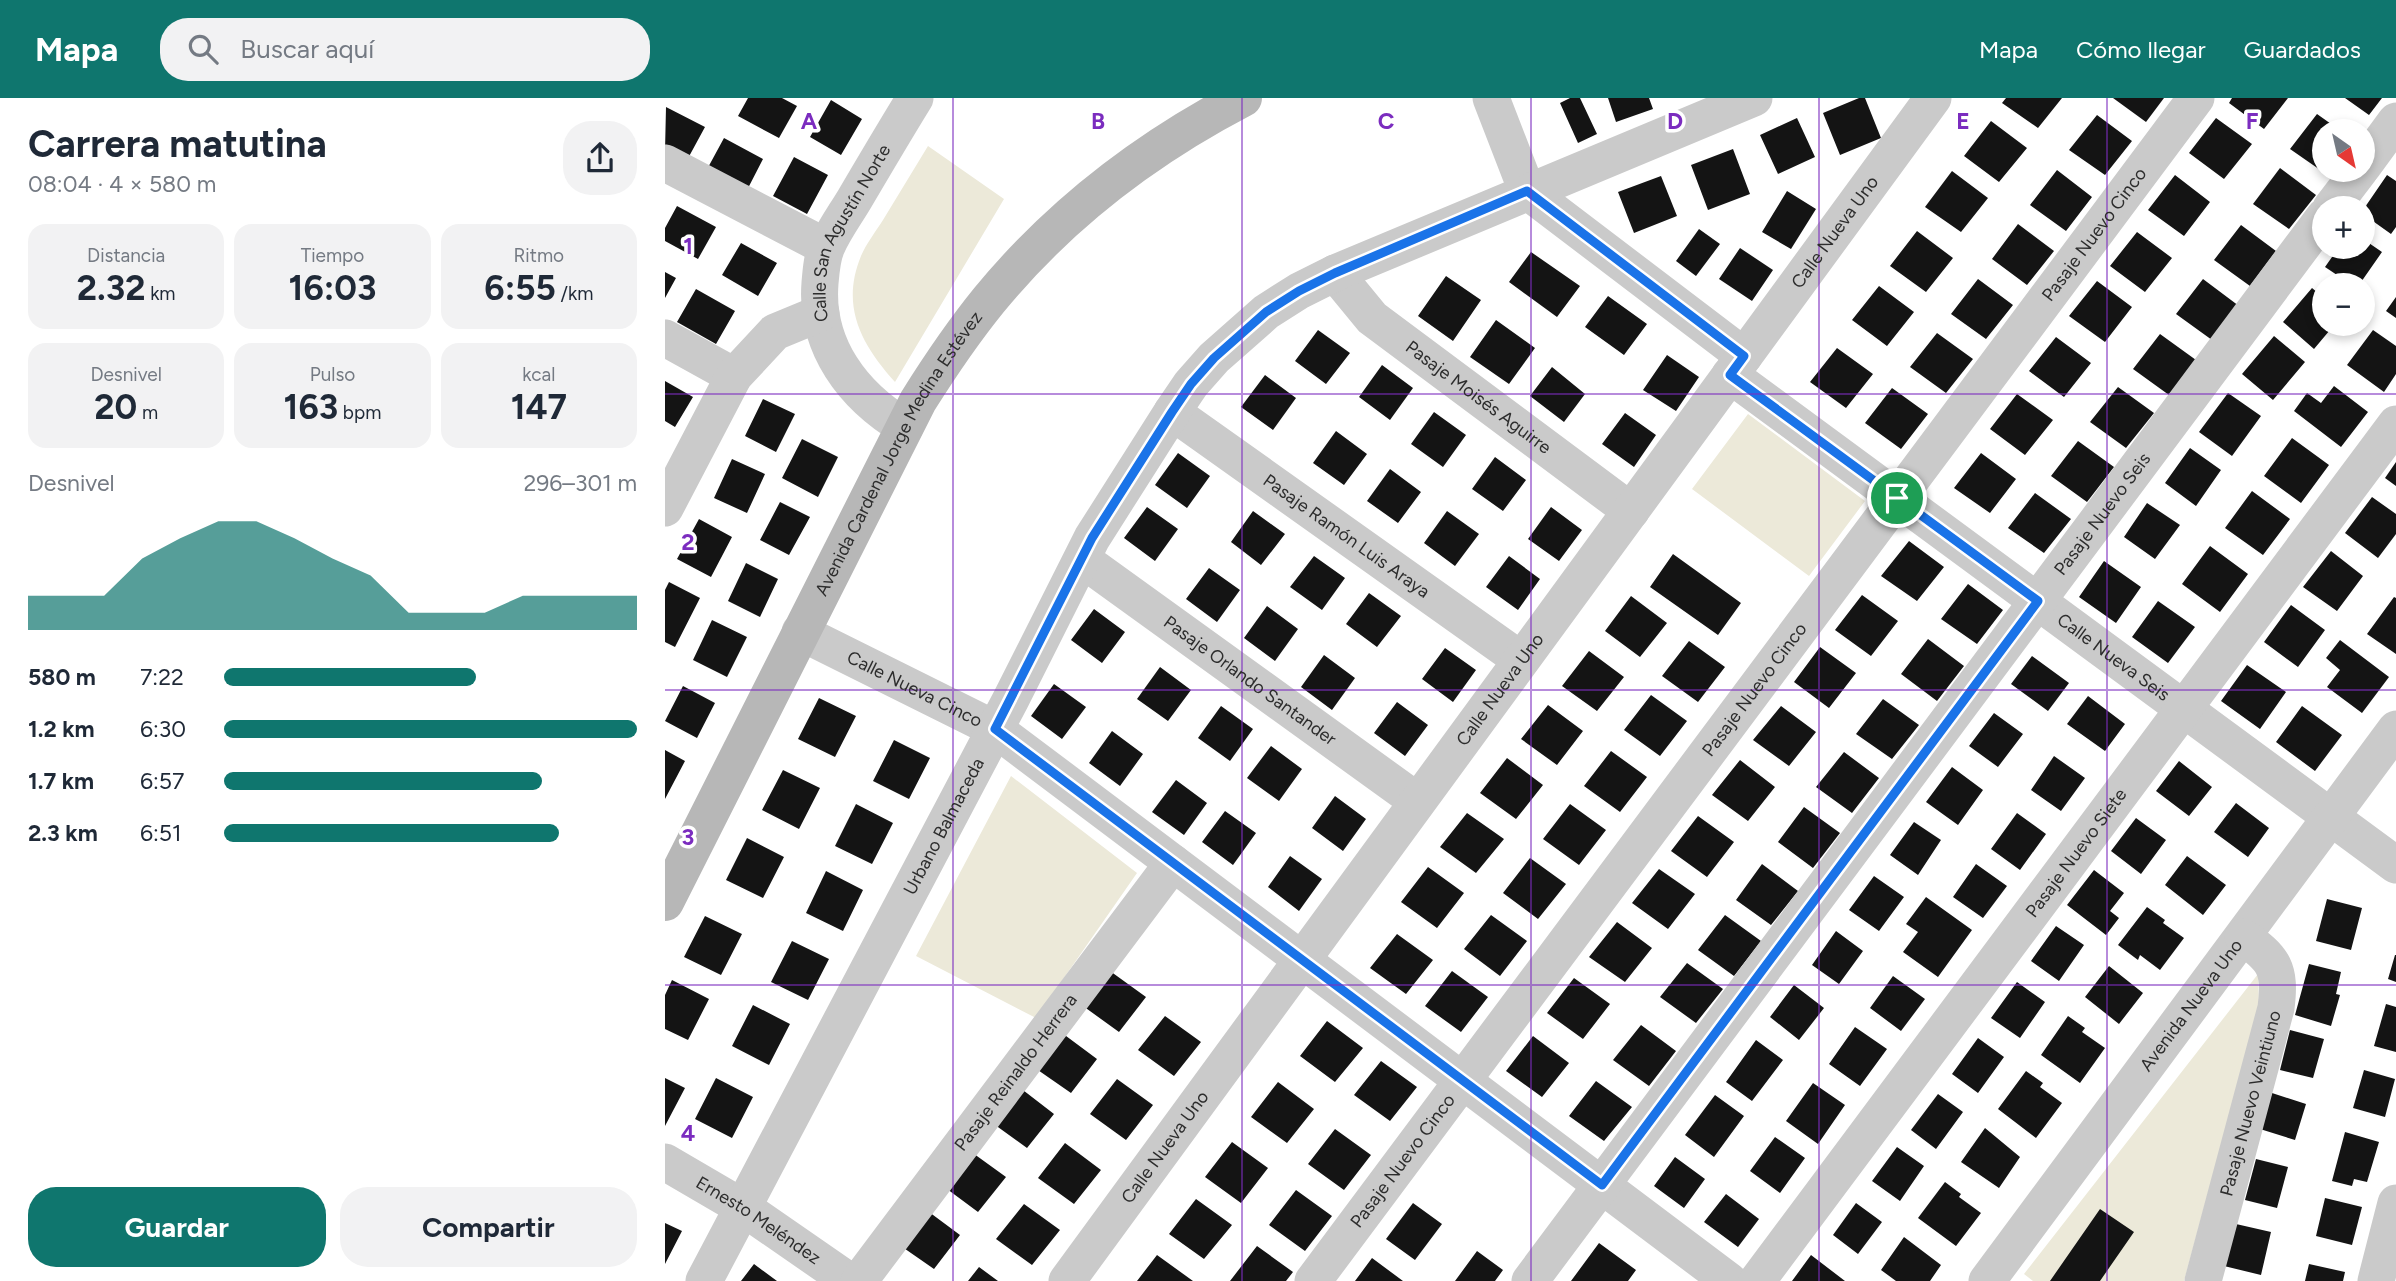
<!DOCTYPE html>
<html lang="es">
<meta charset="utf-8">
<style>
:root{--surface:#fff;--page:#f2f2f3;--text:#1f2937;--muted:#747a83;--accent:#0f766e}
body{margin:0;font-family:Figtree,sans-serif;background:var(--page);color:var(--text);height:100vh;display:flex;flex-direction:column;font-size:26px;white-space:nowrap}
*{box-sizing:border-box;margin:0}
p{font-size:23px;color:var(--muted)}
.icon{flex:none;width:38px;height:38px;fill:none;stroke:currentColor;stroke-width:2;stroke-linecap:round;stroke-linejoin:round}
.map{position:relative;flex:1;overflow:hidden}
.panel{display:flex;flex-direction:column;background:var(--surface);width:665px}
.panel>*{flex:none}
.needle{width:46px;rotate:146deg}
.controls{position:absolute;left:1647px;top:21px;display:grid;gap:14px}
.controls a{display:grid;place-items:center;width:63px;height:63px;border-radius:50%;background:var(--surface);box-shadow:0 4px 10px #0003;font-size:35px}
.pin{position:absolute;display:grid;place-items:center;width:60px;height:60px;color:#fff;margin:-30px;border:4px solid #fff;border-radius:50%;box-shadow:0 2px 7px #0007}
.round{display:grid;place-items:center;flex:none;width:74px;height:74px;border-radius:28px;background:var(--page)}
.headline{display:flex;align-items:center;justify-content:space-between;height:119px;padding:0 28px}
h1{font-size:38px;font-weight:700;line-height:52px}
.stats{display:grid;grid-template-columns:repeat(3,1fr);gap:10px;height:119px;padding:7px 28px}
.stats div{display:grid;align-content:center;border-radius:18px;background:var(--page);text-align:center}
.stats b{font-size:35px;font-weight:700}
.stats small{font-size:19px;font-weight:400}
.stats p{font-size:19px}
.chart{height:196px;padding:14px 28px}
.chart p{display:flex;justify-content:space-between}
.chart svg{width:100%;height:126px;margin-top:7px;fill:var(--accent);opacity:.7}
.button{display:flex;gap:14px;margin-top:auto;padding:14px 28px}
.button a{flex:1;height:80px;border-radius:28px;background:var(--accent);color:#fff;font-size:28px;font-weight:700;line-height:80px;text-align:center}
.button a+a{background:var(--page);color:var(--text)}
ul{padding:0 28px;list-style:none;font-size:23px}
li{display:grid;grid-template-columns:112px 84px 1fr;align-items:center;height:52px}
li i{height:18px;border-radius:9px;background:var(--accent)}
header{display:flex;align-items:center;gap:42px;box-sizing:border-box;height:98px;padding:0 35px;background:var(--accent);color:#fff}
header strong{font-size:33px}
nav{display:flex;gap:38px;margin-inline-start:auto;font-size:24px}
.search{width:490px;height:63px;background:var(--page);display:flex;align-items:center;gap:18px;box-sizing:border-box;padding:0 24px;border-radius:28px;color:var(--muted);font-size:26px}
main{display:flex;flex:1;min-height:0}
.map>svg:first-child{display:block}
.green{fill:#ece9d9}
.building{fill:#141414}
.lines{fill:none;stroke-linecap:round;stroke-linejoin:round}
.street{stroke:#cacaca;stroke-width:37}
.secondary{stroke:#b7b7b7;stroke-width:38}
.route-casing{stroke:#fff;stroke-width:14}
.route{stroke:#1a73e8;stroke-width:9}
.grid{fill:none;stroke:#7b2cbf;stroke-width:2;stroke-opacity:0.55}
.labels{text-anchor:middle;dominant-baseline:central;stroke-width:7;stroke-linejoin:round;paint-order:stroke}
.street-label{font-size:18px;fill:#2d2d2d;stroke:#fff}
.grid-label{font-size:23px;text-anchor:middle;font-weight:bold;fill:#7b2cbf;stroke:#fff;stroke-width:7;stroke-linejoin:round;paint-order:stroke}
</style>
<header>
<strong>Mapa</strong>
<div class="search"><svg class="icon" aria-label="search" viewBox="0 0 24 24"><circle cx="10" cy="10" r="6"/><path d="M15 15l6 6"/></svg>Buscar aquí</div>
<nav><a>Mapa</a><a>Cómo llegar</a><a>Guardados</a></nav>
</header>
<main>
<section class="panel">
<div class="headline"><div><h1>Carrera matutina</h1><p>08:04 · 4 × 580 m</p></div><a class="round"><svg class="icon" aria-label="share" viewBox="0 0 24 24"><path d="M12 15V3M7 8l5-5 5 5M5 13v7h14v-7"/></svg></a></div>
<div class="stats">
<div><p>Distancia</p><b>2.32<small> km</small></b></div>
<div><p>Tiempo</p><b>16:03</b></div>
<div><p>Ritmo</p><b>6:55<small> /km</small></b></div>
</div>
<div class="stats">
<div><p>Desnivel</p><b>20<small> m</small></b></div>
<div><p>Pulso</p><b>163<small> bpm</small></b></div>
<div><p>kcal</p><b>147</b></div>
</div>
<div class="chart"><p><span>Desnivel</span>296–301 m</p>
<svg viewBox="0 0 160 44" preserveAspectRatio="none"><path d="M0 44V32L10 32L20 32L30 19L40 12L50 6L60 6L70 12L80 19L90 25L100 38L110 38L120 38L130 32L140 32L150 32L160 32V44z"/></svg>
</div>
<ul>
<li><b>580 m</b>7:22<i style="width:61%"></i></li>
<li><b>1.2 km</b>6:30<i style="width:100%"></i></li>
<li><b>1.7 km</b>6:57<i style="width:77%"></i></li>
<li><b>2.3 km</b>6:51<i style="width:81%"></i></li>
</ul>
<div class="button"><a>Guardar</a><a>Compartir</a></div>
</section>
<div class="map">
<svg width="1731" height="1183" viewBox="0 0 1731 1183">
<rect width="100%" height="100%" fill="#fff"/>
<!-- green -->
<path class="green" d="M263 48 339 101 230 284C197 247 175 209 196 158 201 146 211 133 218 122 233 97 248 73 263 48Z
M1083 316 1200 403 1144 478 1027 391Z
M346 678 472 775 371 920 251 858Z
M1593 876 1594 908 1519 1183H1368L1359 1176Z"/>
<!-- building -->
<path class="building" d="M83 0H117L132 8 114 40 73 18Z
M905 0H915L932 36 913 45 895 5Z
M943 0H984L988 11 951 24Z
M1194 0H1200L1216 40 1175 57 1158 15Z
M1341 0H1397L1373 30 1337 5Z
M1448 0H1499L1481 24Z
M1567 0H1623L1599 31 1564 5Z
M1680 0H1717L1704 17Z
M166 2 197 21 176 57 145 39Z
M1 9 40 29 21 64 0 53Z
M1652 16 1676 33H1659V72H1664L1661 76 1625 51Z
M1432 17 1467 43 1440 77 1404 52Z
M1132 20 1150 59 1113 76 1095 37Z
M1551 20 1587 46 1559 81 1524 55Z
M1326 23 1362 50 1334 84 1299 58Z
M59 40 98 61 80 96 40 75Z
M1068 51 1085 96 1043 112 1026 67Z
M129 59 163 77 142 116 108 98Z
M1615 70 1651 97 1624 131 1588 106Z
M1392 72 1427 99 1401 133 1365 107Z
M1287 73 1323 100 1296 134 1260 109Z
M1510 77 1545 104 1519 138 1483 112Z
M1722 77 1731 83V129L1726 136 1698 116V112Z
M996 78 1012 118 969 135 953 94Z
M1122 93 1151 111 1126 151 1097 134Z
M12 108 51 129 33 161 0 143V130Z
M1353 126 1389 153 1362 187 1327 161Z
M1576 127 1611 153 1585 188 1549 162Z
M1034 131 1055 146 1031 178 1011 163Z
M1252 133 1288 160 1261 194 1225 168Z
M1472 134 1507 160 1480 194 1445 168Z
M1698 141 1717 154 1694 187H1687L1660 169 1674 149H1698Z
M76 145 112 165 93 198 57 177Z
M1075 150 1108 172 1087 203 1054 181Z
M866 154 915 188 892 219 844 184Z
M0 174 11 180 0 200Z
M781 178 816 202 788 243 753 218Z
M1313 181 1348 207 1321 241 1286 216Z
M1538 181 1574 208 1547 242 1511 216Z
M1432 183 1467 209 1440 244 1404 218Z
M1214 188 1249 214 1222 248 1187 222Z
M1647 190 1659 200V226H1670L1649 251 1618 224Z
M31 191 70 213 51 246 12 224Z
M943 198 982 226 959 257 920 229Z
M1731 199V220L1721 213Z
M831 222 870 250 844 286 805 259Z
M653 232 685 255 661 286 630 263Z
M1708 232 1731 248V276L1719 294 1682 267Z
M1272 235 1308 261 1281 295 1245 269Z
M1495 236 1531 262 1504 297 1468 271Z
M1609 238 1640 264 1608 302 1577 276Z
M1391 239 1426 265 1399 299 1364 273Z
M1172 250 1208 276 1181 310 1145 284Z
M1002 257 1034 279 1011 313 978 292Z
M717 267 748 290 725 322 694 299Z
M887 269 920 296 899 324 865 298Z
M600 277 631 300 608 332 576 309Z
M0 283 28 299 10 329 0 323Z
M1669 288 1703 314 1676 349 1629 313 1642 295 1656 305Z
M1453 289 1489 315 1461 350 1425 324Z
M1227 290 1263 316 1236 351 1200 325Z
M1563 295 1596 318 1567 358 1534 334Z
M1352 296 1388 322 1360 357 1325 331Z
M98 301 130 316 111 354 80 338Z
M769 314 801 337 778 369 746 346Z
M960 315 991 337 969 369 937 346Z
M671 333 702 356 679 387 648 365Z
M1627 340 1664 367 1636 405 1599 378Z
M137 341 173 359 153 399 117 380Z
M1413 343 1449 369 1422 404 1386 378Z
M1525 350 1556 372 1531 408 1500 385Z
M513 355 545 378 522 410 490 387Z
M1316 355 1351 381 1325 415 1289 390Z
M830 359 861 382 838 413 807 391Z
M67 361 100 376 82 415 49 400Z
M1731 364V388L1720 380Z
M725 371 756 394 733 425 702 403Z
M1587 393 1625 421 1598 457 1560 430Z
M1370 395 1406 421 1379 455 1343 430Z
M1707 399 1731 416V436L1713 460 1680 435Z
M115 404 145 419 124 457 95 442Z
M1482 405 1515 427 1490 461 1459 439Z
M482 409 513 431 490 463 459 440Z
M886 409 917 432 894 463 863 441Z
M588 413 620 436 596 467 566 444Z
M782 413 814 436 790 468 759 445Z
M34 421 67 439 46 479 12 461Z
M1244 443 1279 469 1252 503 1216 478Z
M1545 448 1583 476 1555 514 1517 486Z
M1666 453 1698 478 1672 513 1638 489Z
M1008 456 1076 505 1053 537 985 489Z
M649 458 680 480 657 512 625 489Z
M844 458 875 481 853 512 821 489Z
M1439 463 1476 489 1451 525 1414 499Z
M81 465 113 481 95 519 63 503Z
M544 470 575 492 552 524 521 501Z
M4 484 35 500 10 549 0 544V492Z
M1303 486 1338 512 1312 546 1276 521Z
M704 495 736 518 712 549 681 526Z
M1197 497 1233 523 1206 558 1170 532Z
M966 498 1002 525 975 559 940 533Z
M1729 499 1731 500V556L1702 536Z
M1493 503 1530 529 1503 565 1467 539Z
M1626 507 1660 532 1633 569 1599 544Z
M602 508 633 531 610 563 579 540Z
M429 511 460 534 437 565 406 542Z
M47 522 82 539 62 579 28 562Z
M1263 541 1299 568 1272 603 1236 576Z
M1675 542 1724 579 1697 615 1662 589 1675 572 1661 560Z
M1024 543 1060 569 1033 604 997 578Z
M1155 549 1191 575 1164 610 1129 584Z
M780 550 811 572 788 604 757 581Z
M924 553 959 579 932 613 897 588Z
M659 557 690 580 667 612 636 589Z
M1367 558 1404 585 1383 613 1346 586Z
M1582 567 1621 594 1595 631 1556 603Z
M495 569 526 592 503 623 472 601Z
M389 586 421 609 397 641 366 618Z
M18 588 50 605 32 640 0 623Z
M986 597 1022 623 995 658 959 632Z
M1423 598 1460 626 1440 653 1402 626Z
M154 600 191 618 170 659 133 641Z
M1218 601 1254 627 1227 661 1191 636Z
M732 604 763 627 740 658 709 635Z
M883 607 918 633 892 667 856 641Z
M556 608 588 631 565 663 533 640Z
M1116 608 1151 634 1124 668 1088 642Z
M1637 608 1677 637 1650 673 1611 644Z
M1329 615 1358 636 1333 669 1304 648Z
M447 633 478 656 455 688 424 665Z
M229 642 265 660 244 701 208 683Z
M606 648 637 671 614 703 582 680Z
M0 652 20 663 0 701Z
M946 653 982 679 955 714 919 688Z
M1179 654 1214 680 1187 715 1151 689Z
M1389 658 1420 680 1396 713 1366 692Z
M842 660 878 687 851 721 815 695Z
M1075 662 1110 689 1083 723 1047 697Z
M1514 663 1547 689 1524 718 1491 693Z
M1287 669 1318 692 1293 727 1261 704Z
M118 672 155 690 134 731 97 712Z
M511 682 542 705 519 737 487 714Z
M670 698 701 721 678 753 647 730Z
M1571 705 1604 730 1583 759 1549 734Z
M191 706 228 725 207 766 170 748Z
M905 706 941 732 914 767 878 741Z
M1139 709 1175 735 1148 770 1113 744Z
M560 713 591 735 568 767 537 744Z
M802 715 839 741 811 775 775 749Z
M1352 715 1381 736 1355 772 1326 751Z
M1033 718 1069 744 1042 779 1006 753Z
M1471 720 1501 742 1476 776 1446 753Z
M1249 724 1276 742 1253 777 1225 757Z
M82 740 119 759 98 800 61 782Z
M625 758 657 781 634 813 603 789Z
M1522 758 1561 787 1538 817 1500 787Z
M865 760 901 786 873 821 838 795Z
M1097 766 1133 793 1106 827 1071 802Z
M1311 766 1342 788 1318 820 1288 799Z
M763 769 799 795 772 830 736 804Z
M994 771 1030 796 1003 831 967 805Z
M1429 772 1459 795 1445 813 1454 820 1441 837 1402 807Z
M161 773 198 792 178 833 141 815Z
M1209 778 1239 799 1214 833 1184 812Z
M1261 799 1307 832 1273 879 1238 854 1253 834 1241 826Z
M1662 801 1697 810 1686 852 1651 843Z
M1482 809 1500 822 1498 825 1519 840 1495 872 1475 857 1473 862 1453 847Z
M826 817 862 843 835 878 799 851Z
M1060 817 1096 843 1069 878 1033 852Z
M40 818 77 836 56 877 19 859Z
M952 824 987 850 960 884 924 859Z
M1391 828 1419 847 1394 883 1366 863Z
M1171 833 1198 853 1174 886 1147 867Z
M732 836 768 862 741 896 705 870Z
M127 843 164 861 143 902 106 884Z
M1730 857H1731V884L1723 881Z
M1022 865 1058 891 1031 925 995 899Z
M1644 866 1676 874 1671 896 1675 897 1666 928 1630 917Z
M1444 868 1478 895 1454 926 1420 899Z
M445 873 481 899 454 934 418 908Z
M787 873 823 899 796 934 760 908Z
M1228 878 1260 901 1236 933 1205 910Z
M909 880 945 906 918 941 882 915Z
M7 882 44 901 23 942 0 931V897Z
M1352 884 1380 904 1355 940 1326 920Z
M1129 887 1159 910 1134 942 1105 919Z
M1721 906 1731 909V954L1709 948Z
M88 907 125 926 104 967 67 948Z
M500 918 536 944 509 978 473 952Z
M1403 918 1420 930 1417 934 1440 950 1415 985 1376 957Z
M662 923 698 950 670 984 635 958Z
M976 927 1011 953 984 988 948 962Z
M1190 929 1222 951 1195 988 1164 966Z
M1625 932 1659 941 1648 980 1615 972Z
M397 935 432 961 406 995 370 970Z
M868 938 904 965 877 999 841 973Z
M1313 940 1339 959 1313 995 1287 976Z
M1091 942 1118 962 1087 1003 1061 984Z
M716 963 752 989 725 1023 689 997Z
M1699 972 1730 981 1720 1019 1688 1010Z
M1361 973 1378 985 1375 989 1397 1005 1371 1040 1333 1011Z
M0 980 20 990 0 1028Z
M51 980 88 999 67 1040 30 1021Z
M452 981 488 1007 461 1042 425 1016Z
M931 983 967 1009 939 1043 904 1018Z
M613 984 649 1011 622 1045 586 1019Z
M1148 985 1180 1007 1153 1046 1121 1023Z
M354 989 389 1016 362 1050 326 1024Z
M1607 995 1641 1006 1630 1042 1595 1031Z
M1273 996 1298 1014 1271 1051 1246 1032Z
M1050 997 1079 1018 1049 1059 1020 1037Z
M1320 1030 1355 1059 1334 1090 1296 1064Z
M670 1031 706 1057 679 1092 643 1066Z
M1680 1034 1714 1044 1702 1084 1689 1081 1687 1088 1667 1083Z
M1110 1039 1140 1060 1115 1095 1085 1073Z
M567 1044 603 1070 576 1105 540 1079Z
M400 1045 436 1072 409 1106 373 1080Z
M1232 1049 1259 1068 1235 1103 1207 1083Z
M305 1053 341 1079 313 1114 278 1088Z
M1010 1059 1040 1081 1019 1110 989 1088Z
M1591 1061 1623 1069 1612 1110 1580 1102Z
M1280 1084 1296 1096 1294 1099 1316 1115 1291 1148 1253 1120Z
M631 1092 667 1118 640 1153 604 1127Z
M1061 1096 1094 1121 1073 1149 1039 1124Z
M1660 1100 1697 1109 1687 1147 1651 1138Z
M531 1101 567 1127 539 1161 504 1136Z
M748 1105 777 1126 750 1162 721 1141Z
M1191 1105 1217 1124 1193 1156 1168 1137Z
M359 1106 395 1132 367 1167 331 1141Z
M260 1111 295 1137 269 1171 233 1146Z
M1435 1111 1469 1134 1435 1183H1385Z
M0 1125 17 1133 0 1166Z
M1571 1126 1606 1134 1596 1177 1559 1168Z
M1239 1139 1276 1167 1265 1183H1231L1216 1172Z
M934 1145 971 1172 963 1183H906Z
M592 1148 628 1174 621 1183H565Z
M812 1153 838 1172 830 1183H790Z
M492 1157 528 1183H472Z
M1146 1157 1180 1183H1127Z
M707 1160 738 1183H690Z
M89 1166 112 1183H76Z
M1644 1166 1680 1174 1678 1183H1640Z
M314 1169 333 1183H303Z"/>
<g class="lines">
<!-- street -->
<g class="street">
<path d="M826 0 862 93 1079 258"/>
<path d="M0 65 161 149"/>
<path d="M1698 68 1731 23"/>
<path d="M1666 110 1695 72"/>
<path id="s1" d="M670 175 707 220 966 413"/>
<path d="M0 240 69 278"/>
<path id="s2" d="M1065 277 1731 767"/>
<path id="s3" d="M507 314 856 562"/>
<path id="s4" d="M240 329C188 298 150 248 155 185 156 173 157 159 162 148 169 132 180 117 189 102 209 68 229 34 250 0"/>
<path d="M0 410 69 278 110 234 156 215"/>
<path id="s5" d="M418 462 752 703"/>
<path id="s6" d="M135 534 330 631 1064 1183"/>
<path id="s7" d="M0 1064 77 1109 184 1183"/>
<path id="s8" d="M39 1183 346 601 427 440 507 314 526 286 549 260 601 214 634 193 670 175 1089 0"/>
<path id="s9" d="M194 1183 508 765"/>
<path id="s10" d="M402 1183 1268 0"/>
<path id="s11" d="M648 1183 1531 0"/>
<path id="s12" d="M865 1183 1659 119"/>
<path id="s13" d="M1092 1183 1731 326"/>
<path id="s14" d="M1322 1183 1731 631"/>
<path id="s15" d="M1538 1183 1611 910C1616 870 1609 861 1578 839"/>
<path d="M1711 1183 1731 1105"/>
</g>
<!-- secondary -->
<path class="secondary" id="s16" d="M0 804 253 303C275 268 298 234 324 202 393 118 482 50 578 0"/>
</g>
<g class="lines">
<defs>
<path id="route" d="M862 93 1079 258 1065 277 1373 503 937 1087 330 631 427 440 507 314 526 286 549 260 601 214 634 193 670 175Z"/>
</defs>
<!-- route casing -->
<use href="#route" class="route-casing"/>
<!-- route -->
<use href="#route" class="route"/>
</g>
<!-- grid -->
<path class="grid" d="M288 0V1183M577 0V1183M866 0V1183M1154 0V1183M1442 0V1183M0 296H1731M0 592H1731M0 887H1731"/>
<g class="labels">
<!-- street labels -->
<g class="street-label">
<text stroke="none"><textPath href="#s10" startOffset="1300">Calle Nueva Uno</textPath></text>
<text stroke="none"><textPath href="#s4" startOffset="234">Calle San Agustín Norte</textPath></text>
<text stroke="none"><textPath href="#s11" startOffset="1306">Pasaje Nuevo Cinco</textPath></text>
<text stroke="none"><textPath href="#s1" startOffset="191">Pasaje Moisés Aguirre</textPath></text>
<text stroke="none"><textPath href="#s16" startOffset="506">Avenida Cardenal Jorge Medina Estévez</textPath></text>
<text stroke="none"><textPath href="#s12" startOffset="957">Pasaje Nuevo Seis</textPath></text>
<text stroke="none"><textPath href="#s3" startOffset="214">Pasaje Ramón Luis Araya</textPath></text>
<text stroke="none"><textPath href="#s2" startOffset="476">Calle Nueva Seis</textPath></text>
<text stroke="none"><textPath href="#s5" startOffset="206">Pasaje Orlando Santander</textPath></text>
<text stroke="none"><textPath href="#s6" startOffset="128">Calle Nueva Cinco</textPath></text>
<text stroke="none"><textPath href="#s10" startOffset="733">Calle Nueva Uno</textPath></text>
<text stroke="none"><textPath href="#s11" startOffset="738">Pasaje Nuevo Cinco</textPath></text>
<text stroke="none"><textPath href="#s8" startOffset="514">Urbano Balmaceda</textPath></text>
<text stroke="none"><textPath href="#s13" startOffset="534">Pasaje Nuevo Siete</textPath></text>
<text stroke="none"><textPath href="#s14" startOffset="343">Avenida Nueva Uno</textPath></text>
<text stroke="none"><textPath href="#s9" startOffset="261">Pasaje Reinaldo Herrera</textPath></text>
<text stroke="none"><textPath href="#s15" startOffset="184">Pasaje Nuevo Veintiuno</textPath></text>
<text stroke="none"><textPath href="#s10" startOffset="166">Calle Nueva Uno</textPath></text>
<text stroke="none"><textPath href="#s11" startOffset="150">Pasaje Nuevo Cinco</textPath></text>
<text stroke="none"><textPath href="#s7" startOffset="110">Ernesto Meléndez</textPath></text>
</g>
</g>
<g class="grid-label">
<text x="144" y="31">A</text>
<text x="433" y="31">B</text>
<text x="721" y="31">C</text>
<text x="1010" y="31">D</text>
<text x="1298" y="31">E</text>
<text x="1587" y="31">F</text>
<text x="23" y="156">1</text>
<text x="23" y="452">2</text>
<text x="23" y="747">3</text>
<text x="23" y="1043">4</text>
</g>
</svg>
<div class="controls">
<a><svg class="needle" viewBox="-14 -14 28 28"><path d="M0-13l5 13h-10z" fill="#e53935"/><path d="M0 13l5-13h-10z" fill="#747a83"/></svg></a>
<a>+</a>
<a>−</a>
</div>
<div class="pin" style="left:1232px;top:400px;background:#1e9e55"><svg class="icon" aria-label="arrive" viewBox="0 0 24 24"><path d="M6 21V4h12l-3 4 3 4H6"/></svg></div>
</div>
</main>
